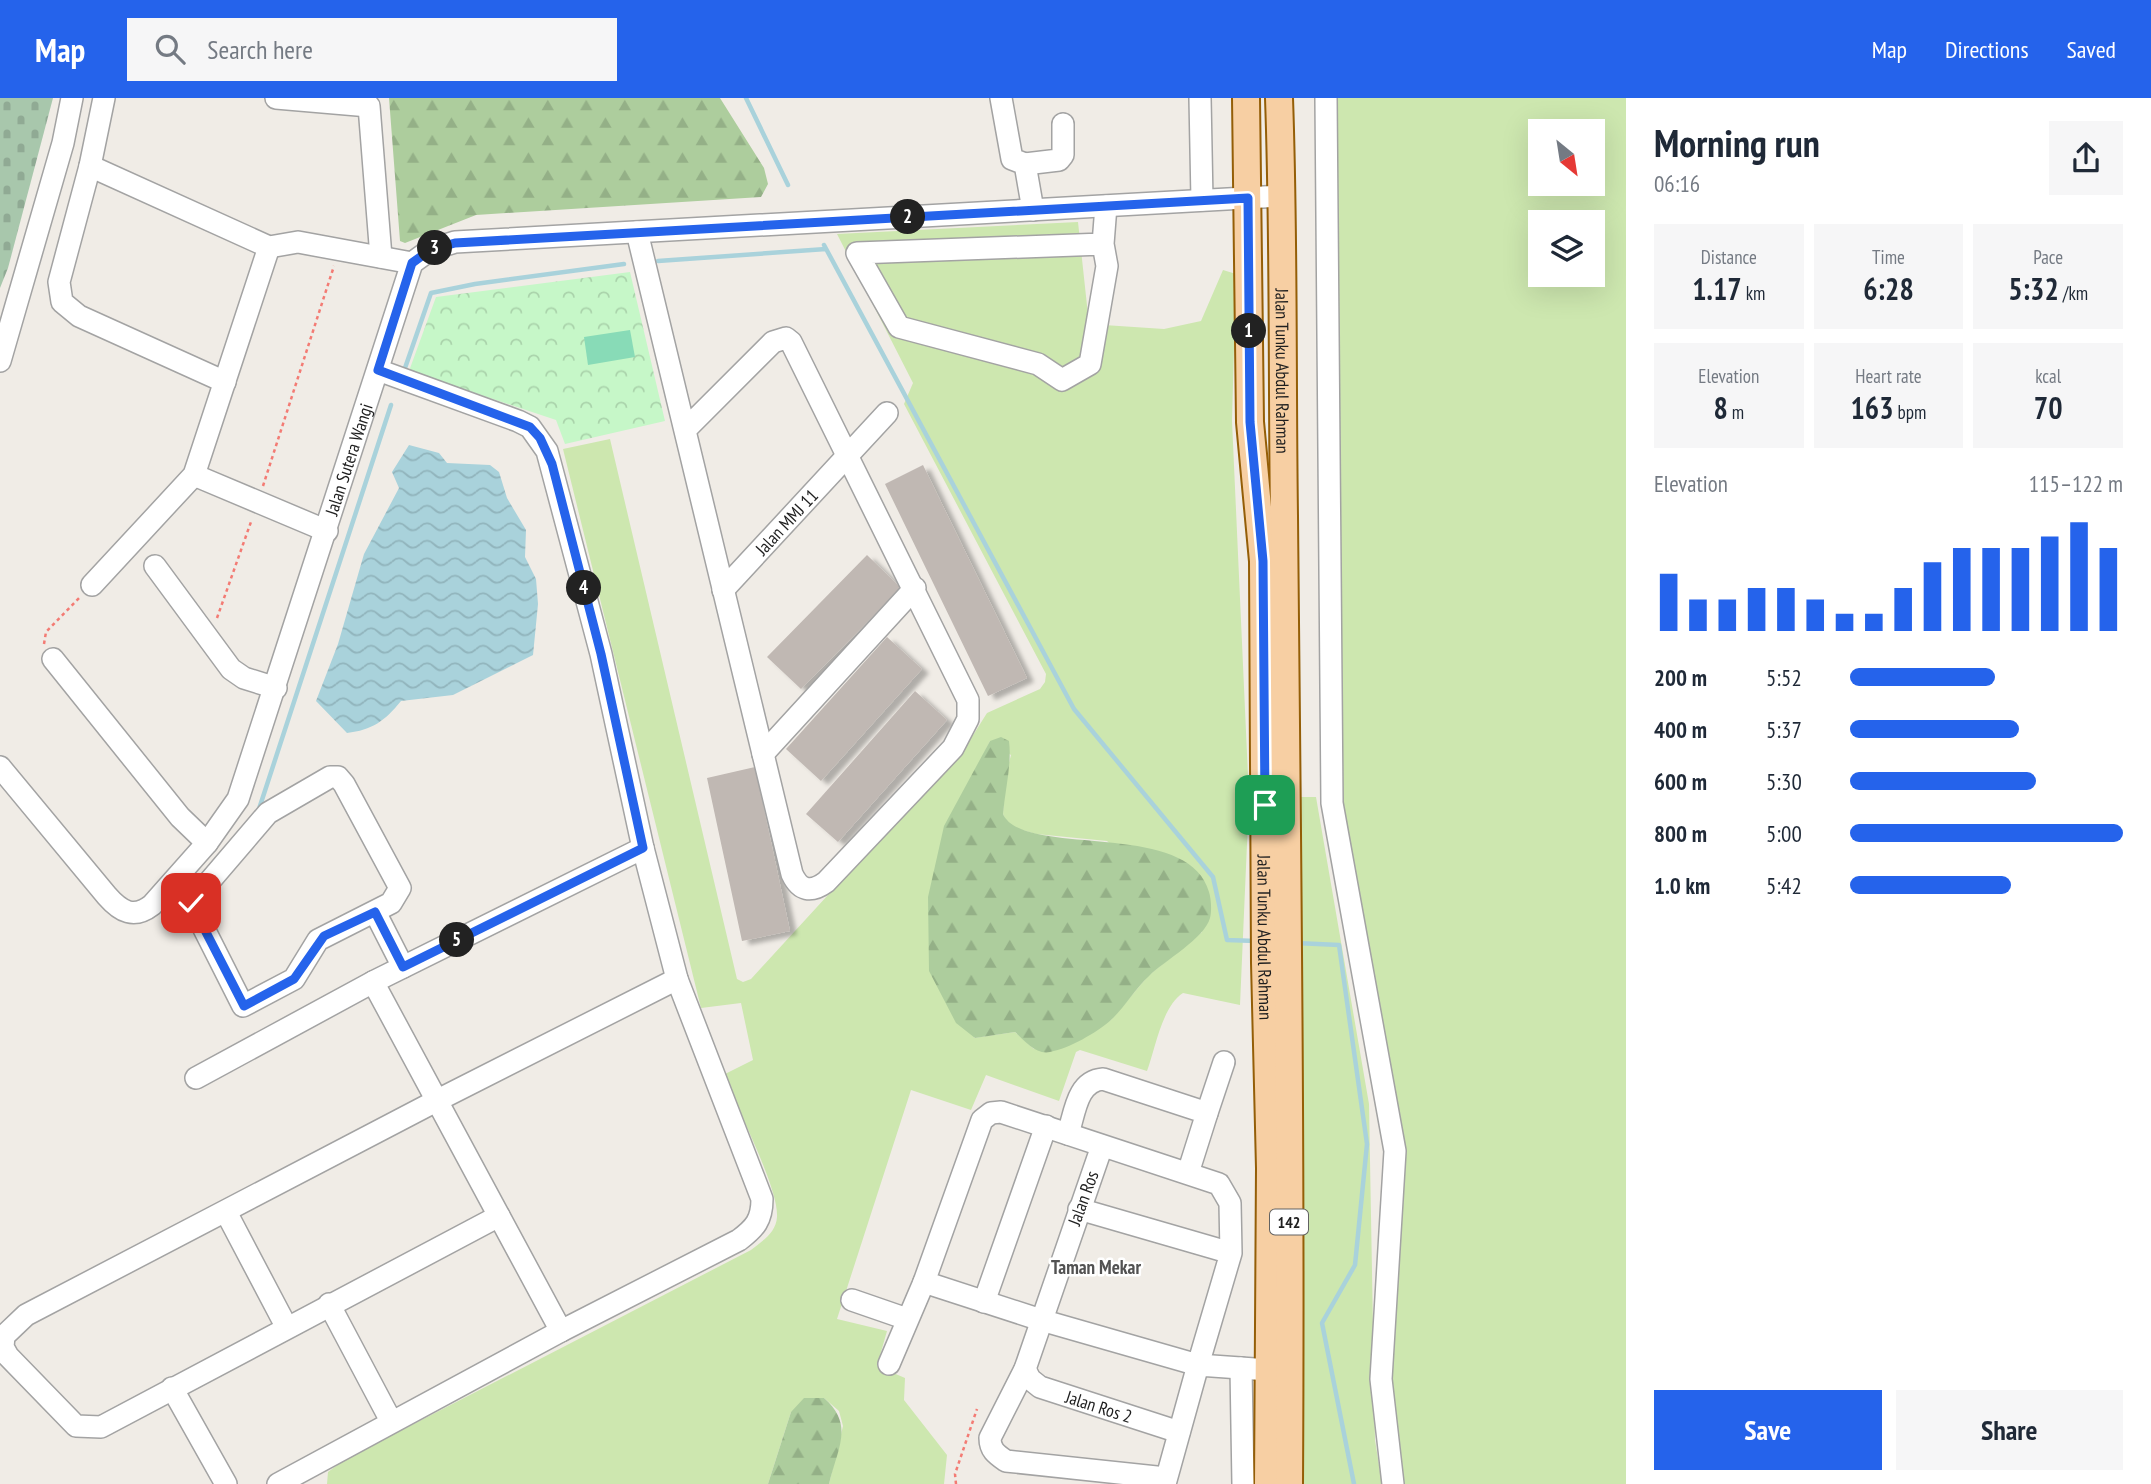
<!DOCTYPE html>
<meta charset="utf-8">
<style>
:root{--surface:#fff;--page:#f6f6f7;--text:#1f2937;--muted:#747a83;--accent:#2563eb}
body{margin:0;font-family:"PT Sans Narrow",sans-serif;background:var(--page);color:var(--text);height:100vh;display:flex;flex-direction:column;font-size:26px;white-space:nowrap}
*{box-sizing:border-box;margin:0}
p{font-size:23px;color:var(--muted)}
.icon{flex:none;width:38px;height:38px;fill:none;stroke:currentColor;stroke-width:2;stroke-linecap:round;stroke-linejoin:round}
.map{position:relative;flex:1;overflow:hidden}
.sheet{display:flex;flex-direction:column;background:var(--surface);width:525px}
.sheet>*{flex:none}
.needle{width:46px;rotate:150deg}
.controls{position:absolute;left:1528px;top:21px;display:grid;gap:14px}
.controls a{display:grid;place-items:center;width:77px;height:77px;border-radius:0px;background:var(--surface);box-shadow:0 7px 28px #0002;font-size:35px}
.pin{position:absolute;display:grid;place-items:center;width:60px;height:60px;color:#fff;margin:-30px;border-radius:14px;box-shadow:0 4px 10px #0006}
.km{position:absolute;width:35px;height:35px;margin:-18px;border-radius:50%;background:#222;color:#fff;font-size:19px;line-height:35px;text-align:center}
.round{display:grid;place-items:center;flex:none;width:74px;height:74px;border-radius:0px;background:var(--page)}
.head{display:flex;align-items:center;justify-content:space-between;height:119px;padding:0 28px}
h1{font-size:38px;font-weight:700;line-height:52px}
.figures{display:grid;grid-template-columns:repeat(3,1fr);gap:10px;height:119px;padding:7px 28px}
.figures div{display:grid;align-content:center;border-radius:0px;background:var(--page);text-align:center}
.figures b{font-size:30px;font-weight:700}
.figures small{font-size:19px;font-weight:400}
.figures p{font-size:19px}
.chart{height:196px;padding:14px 28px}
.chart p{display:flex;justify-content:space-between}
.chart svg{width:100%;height:126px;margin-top:7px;stroke:var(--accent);stroke-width:6}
.button{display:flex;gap:14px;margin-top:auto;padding:14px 28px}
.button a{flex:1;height:80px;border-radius:0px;background:var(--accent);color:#fff;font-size:28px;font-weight:700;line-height:80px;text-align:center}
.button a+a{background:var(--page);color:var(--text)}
ul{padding:0 28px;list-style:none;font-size:23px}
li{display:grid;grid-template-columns:112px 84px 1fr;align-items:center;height:52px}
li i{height:18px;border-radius:9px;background:var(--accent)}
header{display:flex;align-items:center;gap:42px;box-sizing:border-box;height:98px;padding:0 35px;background:var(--accent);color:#fff}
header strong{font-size:33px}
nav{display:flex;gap:38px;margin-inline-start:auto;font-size:24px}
.search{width:490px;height:63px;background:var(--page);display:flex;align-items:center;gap:18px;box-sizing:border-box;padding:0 24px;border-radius:0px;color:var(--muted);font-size:26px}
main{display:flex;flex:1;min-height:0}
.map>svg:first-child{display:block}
.grass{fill:#cde7af;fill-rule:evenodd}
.forest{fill:url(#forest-firs)}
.cemetery{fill:url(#cemetery-stones)}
.park{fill:url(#park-crowns)}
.pitch{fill:#88dbb7}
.water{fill:url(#water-waves)}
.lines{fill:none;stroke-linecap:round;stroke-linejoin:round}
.stream{stroke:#a9d2db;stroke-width:4.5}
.building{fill:#c0b8b3;filter:url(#shadow)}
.minor-casing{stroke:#a3a3a3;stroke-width:24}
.major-casing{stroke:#945e07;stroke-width:30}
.path{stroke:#f37b74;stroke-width:2.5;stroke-dasharray:3.5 3.5;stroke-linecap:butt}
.minor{stroke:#fff;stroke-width:21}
.major{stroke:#f7cfa3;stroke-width:26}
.route-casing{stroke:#fff;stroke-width:14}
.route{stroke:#2563eb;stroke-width:9}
.labels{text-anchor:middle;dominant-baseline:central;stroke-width:5;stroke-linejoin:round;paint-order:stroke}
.shield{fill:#fff;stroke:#626262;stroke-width:2}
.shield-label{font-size:16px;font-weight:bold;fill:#1f1f1f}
.street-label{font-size:18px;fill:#1f1f1f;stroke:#fff}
.neighbourhood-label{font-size:19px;font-weight:bold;fill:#525252;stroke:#fff}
</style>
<header>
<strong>Map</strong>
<div class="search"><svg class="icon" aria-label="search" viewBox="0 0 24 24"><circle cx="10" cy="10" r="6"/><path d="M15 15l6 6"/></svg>Search here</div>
<nav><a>Map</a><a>Directions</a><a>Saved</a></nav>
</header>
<main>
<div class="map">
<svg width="1626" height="1386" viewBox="0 0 1626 1386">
<defs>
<pattern id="forest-firs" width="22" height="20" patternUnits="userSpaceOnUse" patternTransform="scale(1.75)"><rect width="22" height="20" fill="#adcd9d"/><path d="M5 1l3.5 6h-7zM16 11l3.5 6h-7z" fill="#94b087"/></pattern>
<pattern id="cemetery-stones" width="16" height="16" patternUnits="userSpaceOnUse" patternTransform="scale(1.75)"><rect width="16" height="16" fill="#a8c7ac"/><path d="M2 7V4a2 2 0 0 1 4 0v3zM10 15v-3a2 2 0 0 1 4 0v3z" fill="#90aa94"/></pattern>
<pattern id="park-crowns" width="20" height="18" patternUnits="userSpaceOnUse" patternTransform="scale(1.75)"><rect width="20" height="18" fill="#c6f7c8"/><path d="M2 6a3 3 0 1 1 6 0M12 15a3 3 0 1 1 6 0" fill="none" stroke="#aad3ab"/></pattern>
<pattern id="water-waves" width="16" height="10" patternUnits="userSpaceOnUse" patternTransform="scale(1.75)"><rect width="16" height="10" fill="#a9d2db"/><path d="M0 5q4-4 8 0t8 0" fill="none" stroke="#91b4bc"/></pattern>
<filter id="shadow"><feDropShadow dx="7" dy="4" stdDeviation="2" flood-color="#0004"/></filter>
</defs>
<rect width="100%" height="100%" fill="#f0ece6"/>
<!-- grass -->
<path class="grass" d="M1332 0H1626V1386H1402L1392 1335V1216L1400 1094 1343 730ZM1540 33H1592V86H1540ZM1540 124H1592V177H1540Z
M1078 124 1089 226 1164 231 1201 223 1223 172 1236 176 1232 323 1249 700 1240 907 1183 895C1162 908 1155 952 1147 973L1080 952 1076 954 1059 1003 986 977 971 1012 911 992 837 1221 887 1233 877 1268 905 1280 904 1302 947 1357 944 1386H829L843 1328 839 1313 824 1300 791 1314 768 1386H327L328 1374 344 1362 751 1152C762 1143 776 1135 777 1119 779 1090 736 1008 723 977L753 962 741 905 701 910 563 351 610 341 737 881 743 884 751 881 970 642 987 615 1040 591 1045 584 1046 576 904 306 913 285 837 136ZM990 643 1011 657 1005 680 1003 716 1006 723 1015 730 1036 736 1107 743 1202 834 1148 878 1111 922 1034 951 1015 934 974 940 977 670Z
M1299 699H1316L1369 1006 1375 1342 1382 1386H1300Z"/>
<!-- forest -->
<path class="forest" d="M389 0H720L764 70 768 86 761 99 476 117 405 145 400 143Z
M1001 639 1009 643C1012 666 1005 692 1003 716 1023 761 1189 720 1209 794 1211 800 1212 813 1210 820 1205 840 1164 863 1149 878 1135 891 1125 909 1111 922 1096 935 1070 950 1050 954 1036 957 1025 943 1015 934L975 940 956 925 929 873 928 799 944 728 990 643Z
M804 1300H824C855 1327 837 1351 829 1386H768L791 1314Z"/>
<!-- cemetery -->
<path class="cemetery" d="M0 0H53L8 170 0 190Z"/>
<!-- park -->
<path class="park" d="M630 174 665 323 565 346 556 322 409 273 436 199Z"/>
<!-- pitch -->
<path class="pitch" d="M630 232 635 259 588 267 584 239Z"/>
<!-- water -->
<path class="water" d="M409 347 439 355 447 365 490 367 499 374 507 400 526 432 525 459 536 481 538 506 533 557 453 597 401 603C385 623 372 632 347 635L316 603 338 546 364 456 399 390 392 374Z"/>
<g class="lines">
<!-- stream -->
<path class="stream" d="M746 0 788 87
M824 147 1074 611 1213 779 1227 842 1256 843
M658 163 826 151
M405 270 431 195 475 186 624 166
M259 711 391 307
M172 817 185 802
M1296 845 1339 847 1367 1046 1355 1167 1322 1225 1354 1386"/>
</g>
<!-- building -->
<path class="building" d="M923 367 1027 580 988 598 885 386Z
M867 457 901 490 801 591 767 559Z
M887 539 922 571 821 683 786 651Z
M915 593 947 622 838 744 806 716Z
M755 669 790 833 742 843 707 680Z"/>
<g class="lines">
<defs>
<g id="minor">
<path d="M104 0 90 68 59 184 62 204 79 218 225 284"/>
<path d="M276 0 369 8 381 159"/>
<path d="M1001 0 1012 61 1025 66 1033 112"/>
<path d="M1200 0 1202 102"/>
<path d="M1326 0 1332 705 1395 1053 1381 1281 1393 1386"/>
<path d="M1025 66 1059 62 1063 57V26"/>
<path d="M90 68 269 149 298 144 412 165"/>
<path d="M637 134 792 776C800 793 811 795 826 784L953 650 968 621V602L791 244 786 240 773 244 685 332"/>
<path d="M1103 146 1107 168 1090 266 1062 282 1038 266 899 229 857 155 1103 146 1106 108"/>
<path d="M0 263 63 45 72 0"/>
<path d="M194 377 327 433"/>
<path d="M155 468 231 571 244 580 276 590"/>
<path d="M92 487 194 377 269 149"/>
<path id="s1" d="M723 492 887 315"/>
<path d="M53 561 180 719 207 745"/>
<path d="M763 656 915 490"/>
<path id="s2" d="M0 669 107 798C121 814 134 821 152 807L207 745 238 701 412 165 430 152 455 144 1282 98"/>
<path d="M330 679H338L344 686 400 790 391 805 318 842 294 881 243 908 191 805 268 715Z"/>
<path d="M375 814 403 869"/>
<path d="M373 884 561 1233"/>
<path d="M196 980 373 884 643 750"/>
<path d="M1207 1015 1224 964"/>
<path d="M1068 1036C1075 1014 1077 983 1103 981L1207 1015 1188 1075"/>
<path d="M1102 1048 1025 1271 990 1340C990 1352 996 1356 1006 1363L1166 1380"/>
<path d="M1079 1111 1231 1155 1230 1105 1219 1086 1001 1014 991 1015 982 1022 924 1184 1041 1222 1198 1267 1231 1155"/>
<path d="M226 1114 286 1228"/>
<path d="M499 1118 101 1329 76 1328 8 1258 3 1249 4 1238 26 1217 436 1003 677 881"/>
<path d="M852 1202 907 1221"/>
<path d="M984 1204 1046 1028"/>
<path d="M329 1206 391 1323"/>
<path d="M889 1266 924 1184"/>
<path d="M1241 1270 1243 1386"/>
<path id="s3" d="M1025 1271 1030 1281 1040 1289 1179 1334"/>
<path d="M172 1290 226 1386"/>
<path d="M278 1386 561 1233 739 1142C755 1130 762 1122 762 1101L677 881 643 750 601 556 547 353 530 329 518 323 378 272"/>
<path d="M1165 1386 1198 1267 1269 1272"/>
</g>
<g id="major">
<path id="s4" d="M1246 0 1250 324 1263 463 1265 865 1270 1070 1268 1386"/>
<path id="s5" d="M1279 0C1284 139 1282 278 1284 418 1287 741 1291 1063 1289 1386"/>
</g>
</defs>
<!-- minor casing -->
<use href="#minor" class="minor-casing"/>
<!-- major casing -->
<use href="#major" class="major-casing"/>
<!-- path -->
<path class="path" d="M263 388 334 168
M217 520 252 421
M44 546 46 534 79 500
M956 1386 955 1376 977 1311"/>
<!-- minor -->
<use href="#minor" class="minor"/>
<!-- major -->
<use href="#major" class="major"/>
</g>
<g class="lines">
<defs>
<path id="route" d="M191 805 244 908 294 881 324 838 375 814 403 869 643 750 601 556 552 366 540 340 530 329 378 272 412 165 430 152 455 145 1248 100 1250 324 1263 463 1265 707"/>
</defs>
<!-- route casing -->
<use href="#route" class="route-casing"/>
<!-- route -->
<use href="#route" class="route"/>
</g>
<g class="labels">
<!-- shield labels -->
<rect class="shield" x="1270" y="1111.5" width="38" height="25" rx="5"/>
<g class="shield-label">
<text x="1289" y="1124">142</text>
</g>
<!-- street labels -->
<g class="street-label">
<text stroke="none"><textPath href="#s5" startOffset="273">Jalan Tunku Abdul Rahman</textPath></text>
<text stroke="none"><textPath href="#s2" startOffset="714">Jalan Sutera Wangi</textPath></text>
<text stroke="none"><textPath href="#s1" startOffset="93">Jalan MMJ 11</textPath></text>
<text stroke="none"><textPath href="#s4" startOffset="840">Jalan Tunku Abdul Rahman</textPath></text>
<text transform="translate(1083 1100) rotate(-70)">Jalan Ros</text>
<text stroke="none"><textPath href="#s3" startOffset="86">Jalan Ros 2</textPath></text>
</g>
<!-- neighbourhood labels -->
<g class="neighbourhood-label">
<text x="1096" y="1169">Taman Mekar</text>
</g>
</g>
</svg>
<div class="controls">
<a><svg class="needle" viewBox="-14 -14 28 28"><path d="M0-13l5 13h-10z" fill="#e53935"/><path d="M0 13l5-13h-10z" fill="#747a83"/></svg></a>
<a><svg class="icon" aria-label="layers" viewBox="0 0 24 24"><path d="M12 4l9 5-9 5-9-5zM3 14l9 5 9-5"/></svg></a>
</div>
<div class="pin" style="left:1265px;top:707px;background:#1e9e55"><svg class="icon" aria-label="arrive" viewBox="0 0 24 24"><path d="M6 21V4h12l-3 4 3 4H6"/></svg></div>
<div class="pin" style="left:191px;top:805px;background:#d93025"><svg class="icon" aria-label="check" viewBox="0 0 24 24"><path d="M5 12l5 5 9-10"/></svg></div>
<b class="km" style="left:1249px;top:233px">1</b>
<b class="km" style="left:908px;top:119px">2</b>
<b class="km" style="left:435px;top:150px">3</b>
<b class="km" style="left:584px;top:490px">4</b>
<b class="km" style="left:457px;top:842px">5</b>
</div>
<section class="sheet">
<div class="head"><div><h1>Morning run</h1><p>06:16</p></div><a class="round"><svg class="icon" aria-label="share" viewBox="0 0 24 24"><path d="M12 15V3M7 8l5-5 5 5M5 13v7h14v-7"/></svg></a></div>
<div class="figures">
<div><p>Distance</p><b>1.17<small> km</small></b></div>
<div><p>Time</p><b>6:28</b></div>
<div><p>Pace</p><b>5:32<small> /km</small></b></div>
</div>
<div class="figures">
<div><p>Elevation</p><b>8<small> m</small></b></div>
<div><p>Heart rate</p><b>163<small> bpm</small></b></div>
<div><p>kcal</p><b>70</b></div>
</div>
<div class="chart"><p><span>Elevation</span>115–122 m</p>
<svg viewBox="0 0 160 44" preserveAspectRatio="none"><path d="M5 44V24M15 44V33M25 44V33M35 44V29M45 44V29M55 44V33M65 44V38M75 44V38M85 44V29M95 44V20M105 44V15M115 44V15M125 44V15M135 44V11M145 44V6M155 44V15"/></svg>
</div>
<ul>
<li><b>200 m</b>5:52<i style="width:53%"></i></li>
<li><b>400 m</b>5:37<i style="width:62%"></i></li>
<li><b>600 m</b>5:30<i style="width:68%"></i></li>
<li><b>800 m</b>5:00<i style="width:100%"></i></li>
<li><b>1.0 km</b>5:42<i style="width:59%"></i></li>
</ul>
<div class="button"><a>Save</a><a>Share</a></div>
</section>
</main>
